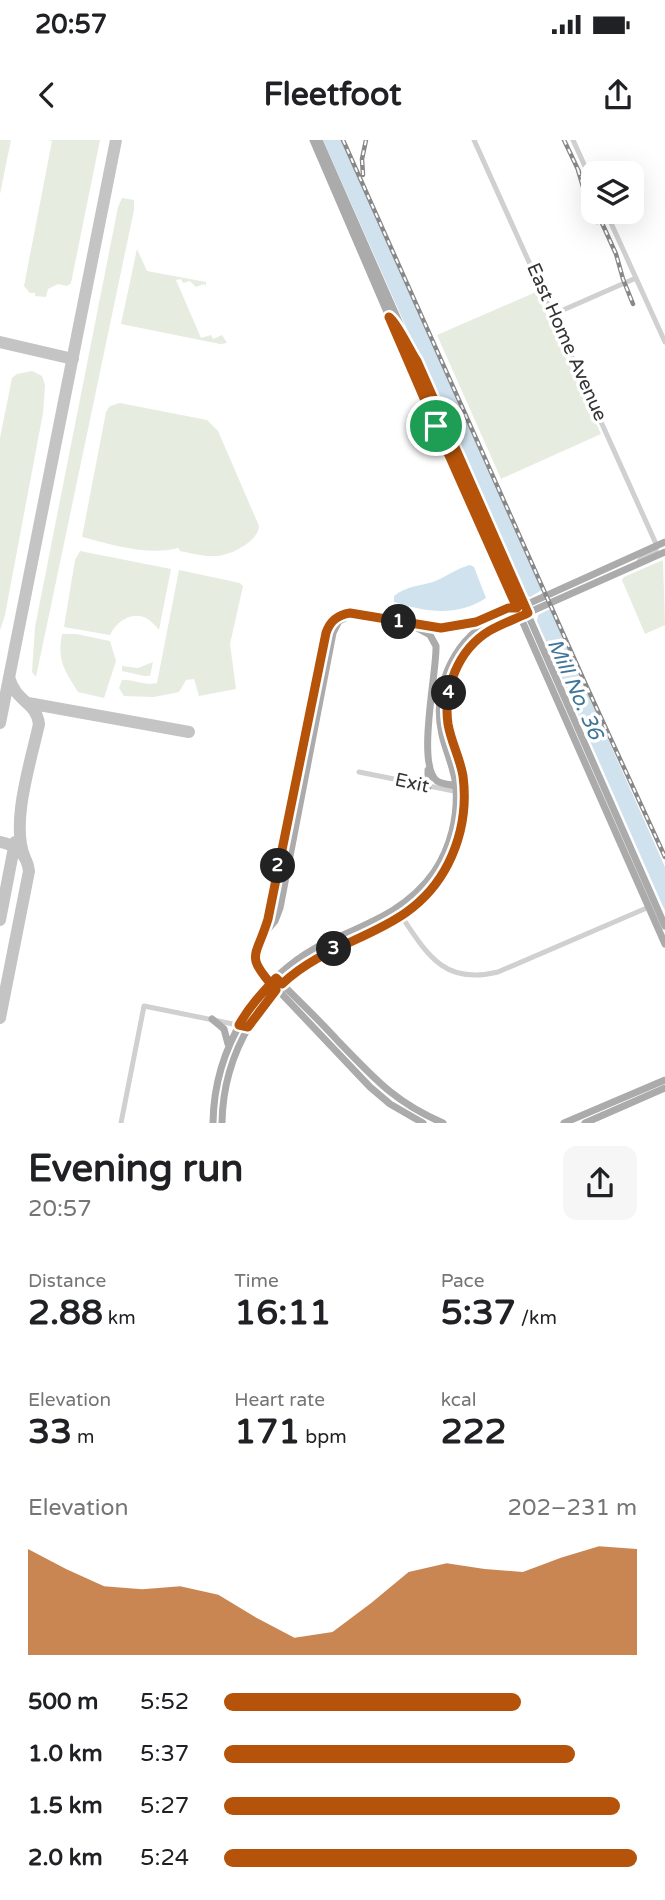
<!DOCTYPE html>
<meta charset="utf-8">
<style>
:root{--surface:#fff;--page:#f6f6f6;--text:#202124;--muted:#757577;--accent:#b45309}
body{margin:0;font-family:"Varela Round",sans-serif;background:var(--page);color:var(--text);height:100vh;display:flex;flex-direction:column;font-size:26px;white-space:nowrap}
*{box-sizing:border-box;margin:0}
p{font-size:23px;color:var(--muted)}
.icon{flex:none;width:38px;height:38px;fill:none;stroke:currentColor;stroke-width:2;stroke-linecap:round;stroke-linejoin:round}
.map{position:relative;height:983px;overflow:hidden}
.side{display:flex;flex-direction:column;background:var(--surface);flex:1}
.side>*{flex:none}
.controls{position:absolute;left:581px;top:21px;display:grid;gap:14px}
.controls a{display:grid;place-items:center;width:63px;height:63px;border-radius:14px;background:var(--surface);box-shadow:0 7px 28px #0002;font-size:35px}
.pin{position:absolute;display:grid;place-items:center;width:60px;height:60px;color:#fff;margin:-30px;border:4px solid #fff;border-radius:50%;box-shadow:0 2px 7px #0007}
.km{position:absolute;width:35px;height:35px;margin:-18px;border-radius:50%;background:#222;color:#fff;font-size:19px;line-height:35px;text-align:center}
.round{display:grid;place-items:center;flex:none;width:74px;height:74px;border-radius:14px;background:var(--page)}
.summary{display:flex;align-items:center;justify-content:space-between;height:119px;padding:0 28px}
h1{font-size:38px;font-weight:800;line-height:52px}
.stats{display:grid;grid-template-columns:repeat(3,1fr);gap:10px;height:119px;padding:7px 28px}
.stats div{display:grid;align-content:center}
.stats b{font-size:35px;font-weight:800}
.stats small{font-size:19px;font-weight:400}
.stats p{font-size:19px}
.chart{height:196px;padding:14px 28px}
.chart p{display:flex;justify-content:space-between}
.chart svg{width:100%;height:126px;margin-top:7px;fill:var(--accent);opacity:.7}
ul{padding:0 28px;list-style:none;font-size:23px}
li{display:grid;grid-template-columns:112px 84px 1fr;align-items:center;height:52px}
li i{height:18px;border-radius:9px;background:var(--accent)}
.status{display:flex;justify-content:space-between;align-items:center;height:49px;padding:0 35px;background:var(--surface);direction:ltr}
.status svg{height:19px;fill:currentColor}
header{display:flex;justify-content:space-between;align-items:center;height:91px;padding:0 28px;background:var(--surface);font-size:32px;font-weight:800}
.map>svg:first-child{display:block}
.grass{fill:#e6ecdf}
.water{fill:#cfe2ee}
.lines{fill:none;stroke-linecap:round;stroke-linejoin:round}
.taxiway{stroke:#c4c4c4;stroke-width:12}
.minor{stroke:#d0d0d0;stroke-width:5}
.major{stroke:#ababab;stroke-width:7}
.rail-casing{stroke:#888;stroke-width:4.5}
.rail{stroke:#fff;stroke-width:2;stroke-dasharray:5;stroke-linecap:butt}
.route-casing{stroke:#fff;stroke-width:14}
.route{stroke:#b45309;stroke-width:9}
.labels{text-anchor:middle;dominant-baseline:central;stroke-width:7;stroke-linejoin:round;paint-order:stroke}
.street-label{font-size:19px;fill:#333;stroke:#fff}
.water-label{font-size:21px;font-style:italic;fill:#3f7597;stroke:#fff}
</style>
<div class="status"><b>20:57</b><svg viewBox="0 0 49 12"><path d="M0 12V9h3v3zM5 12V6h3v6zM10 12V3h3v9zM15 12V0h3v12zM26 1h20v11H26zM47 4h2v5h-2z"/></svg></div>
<header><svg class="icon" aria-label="back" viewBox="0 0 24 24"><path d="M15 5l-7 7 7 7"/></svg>Fleetfoot<svg class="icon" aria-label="share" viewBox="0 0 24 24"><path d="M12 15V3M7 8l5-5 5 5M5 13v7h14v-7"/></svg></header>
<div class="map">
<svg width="665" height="983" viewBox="0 0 665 983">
<rect width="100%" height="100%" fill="#fff"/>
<!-- grass -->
<path class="grass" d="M0 0H11L0 54Z
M49 0H100L71 143 67 146 58 144 48 149 46 157 35 156V153H30L24 146 52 1Z
M122 58 134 60V70L36 537 32 532 35 487 118 67Z
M137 109 147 131 206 142V146L204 144 196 147 190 141 183 143 181 139 176 140 201 198 211 195 213 199 222 195 227 203 220 204 121 184Z
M536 152 601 294 501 339 437 195Z
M32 231 42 236 45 245 43 273 5 475 0 490V298L12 238 17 234Z
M120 263 207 280 218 291 259 386C259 401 230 416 215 416 204 417 191 413 180 411L178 408C148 416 113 405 82 397L106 272 110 266Z
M80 411 171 429 159 490C156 486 151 481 146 478 131 471 116 482 110 495L64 487 75 420Z
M663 420 665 485 645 494 622 440 624 437Z
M179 430 240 443 243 446 230 504 236 549 199 556 194 539 186 540 179 552 154 557 124 556 119 548 122 540C134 539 145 546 157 543Z
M62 494H76L110 501 116 521 104 558 78 552C64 529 57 521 62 494Z
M153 522 150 536H144L122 531V526L138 528Z"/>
<!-- water -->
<path class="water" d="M323 0H341L542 450 530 457 525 455Z
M470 425 474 427 486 458C457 477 425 472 394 462V456C406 446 420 446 433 442 446 437 457 428 470 425Z
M550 469 665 727V771L537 481 538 475Z"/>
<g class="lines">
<!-- taxiway -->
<path class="taxiway" d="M0 202 73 219
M9 537C16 563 36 561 39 584 31 621 10 684 25 718
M28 563 189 592
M0 583 116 0
M0 702C16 705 27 715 29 731L0 878
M0 780 15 702"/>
<!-- minor -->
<path class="minor" d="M474 0 657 406 656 410 641 418 638 423
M573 0 593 44
M606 72 665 202
M554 174 636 138
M359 632 459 652
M402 777C428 816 445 845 498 832L649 767
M121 983 144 866 243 886"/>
<!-- major -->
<path class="major" d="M313 0 436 286 665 804
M319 0 665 786
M417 488 430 495 436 506C437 532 416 625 437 641 444 645 452 644 458 647
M428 647V630
M264 794 275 781 280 768 333 493 339 481 345 478
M281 843C300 862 320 881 338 901 374 938 394 962 443 983
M212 879 224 889 228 904
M213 983C214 908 257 837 325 803 366 784 407 771 434 732 451 707 458 676 456 646 454 628 446 612 442 595 432 551 451 504 490 481L665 402
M222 983C223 913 262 846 325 814 367 792 411 781 439 739 460 709 467 674 463 638 461 620 452 604 449 586 441 546 461 507 496 487L665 412
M423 983 390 964 370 947 260 831 255 814 268 779 326 493C331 482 337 475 350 473 404 476 438 500 494 475
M564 983 665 940
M585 983 665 948"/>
<defs>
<path id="rail" d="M343 0 586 545 665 717
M564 0 582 38
M578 30 587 60 597 82
M363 35 362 19 366 0
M597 72 616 114 623 139 633 164"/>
</defs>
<!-- rail casing -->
<use href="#rail" class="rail-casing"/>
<!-- rail -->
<use href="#rail" class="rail"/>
</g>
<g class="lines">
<defs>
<path id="route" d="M436 286 517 468H508L476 482 441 488 350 473C337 475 330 481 326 493L268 779C256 819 244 814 276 850L248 887 239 885C249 867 262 853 276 838L282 844C336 793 411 797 448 724 462 696 467 667 463 636 460 618 451 602 448 584 443 549 458 510 489 491 501 484 515 479 528 473L417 221C410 211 397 182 389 177L436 286"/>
</defs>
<!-- route casing -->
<use href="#route" class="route-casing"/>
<!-- route -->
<use href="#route" class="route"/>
</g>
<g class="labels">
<!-- street labels -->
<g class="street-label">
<text transform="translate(567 202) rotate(66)">East Home Avenue</text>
<text transform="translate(412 643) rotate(12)">Exit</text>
</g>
<!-- water labels -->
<g class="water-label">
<text transform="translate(575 549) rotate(66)">Mill No. 36</text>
</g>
</g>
</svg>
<div class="controls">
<a><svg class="icon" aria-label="layers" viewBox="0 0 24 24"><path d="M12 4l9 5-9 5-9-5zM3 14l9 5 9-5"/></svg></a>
</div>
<div class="pin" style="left:436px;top:286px;background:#1e9e55"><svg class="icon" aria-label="arrive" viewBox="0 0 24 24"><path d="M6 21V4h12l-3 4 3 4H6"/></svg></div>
<b class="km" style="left:399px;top:482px">1</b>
<b class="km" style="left:278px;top:726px">2</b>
<b class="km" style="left:334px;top:809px">3</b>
<b class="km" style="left:449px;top:553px">4</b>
</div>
<section class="side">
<div class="summary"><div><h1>Evening run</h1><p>20:57</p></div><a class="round"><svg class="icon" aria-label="share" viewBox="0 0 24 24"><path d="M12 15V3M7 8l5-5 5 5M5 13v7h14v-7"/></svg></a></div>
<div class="stats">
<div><p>Distance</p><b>2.88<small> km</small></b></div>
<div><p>Time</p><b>16:11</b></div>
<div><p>Pace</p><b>5:37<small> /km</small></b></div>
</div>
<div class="stats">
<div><p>Elevation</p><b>33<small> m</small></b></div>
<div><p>Heart rate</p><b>171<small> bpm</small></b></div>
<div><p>kcal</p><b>222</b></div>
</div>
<div class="chart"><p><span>Elevation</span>202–231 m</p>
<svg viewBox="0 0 160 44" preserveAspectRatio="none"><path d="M0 44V7L10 14L20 20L30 21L40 20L50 23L60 31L70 38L80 36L90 26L100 15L110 12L120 14L130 15L140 10L150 6L160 7V44z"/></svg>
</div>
<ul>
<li><b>500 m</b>5:52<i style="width:72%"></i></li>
<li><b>1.0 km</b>5:37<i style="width:85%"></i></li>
<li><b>1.5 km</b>5:27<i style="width:96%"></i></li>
<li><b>2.0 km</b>5:24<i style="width:100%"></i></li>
</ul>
</section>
